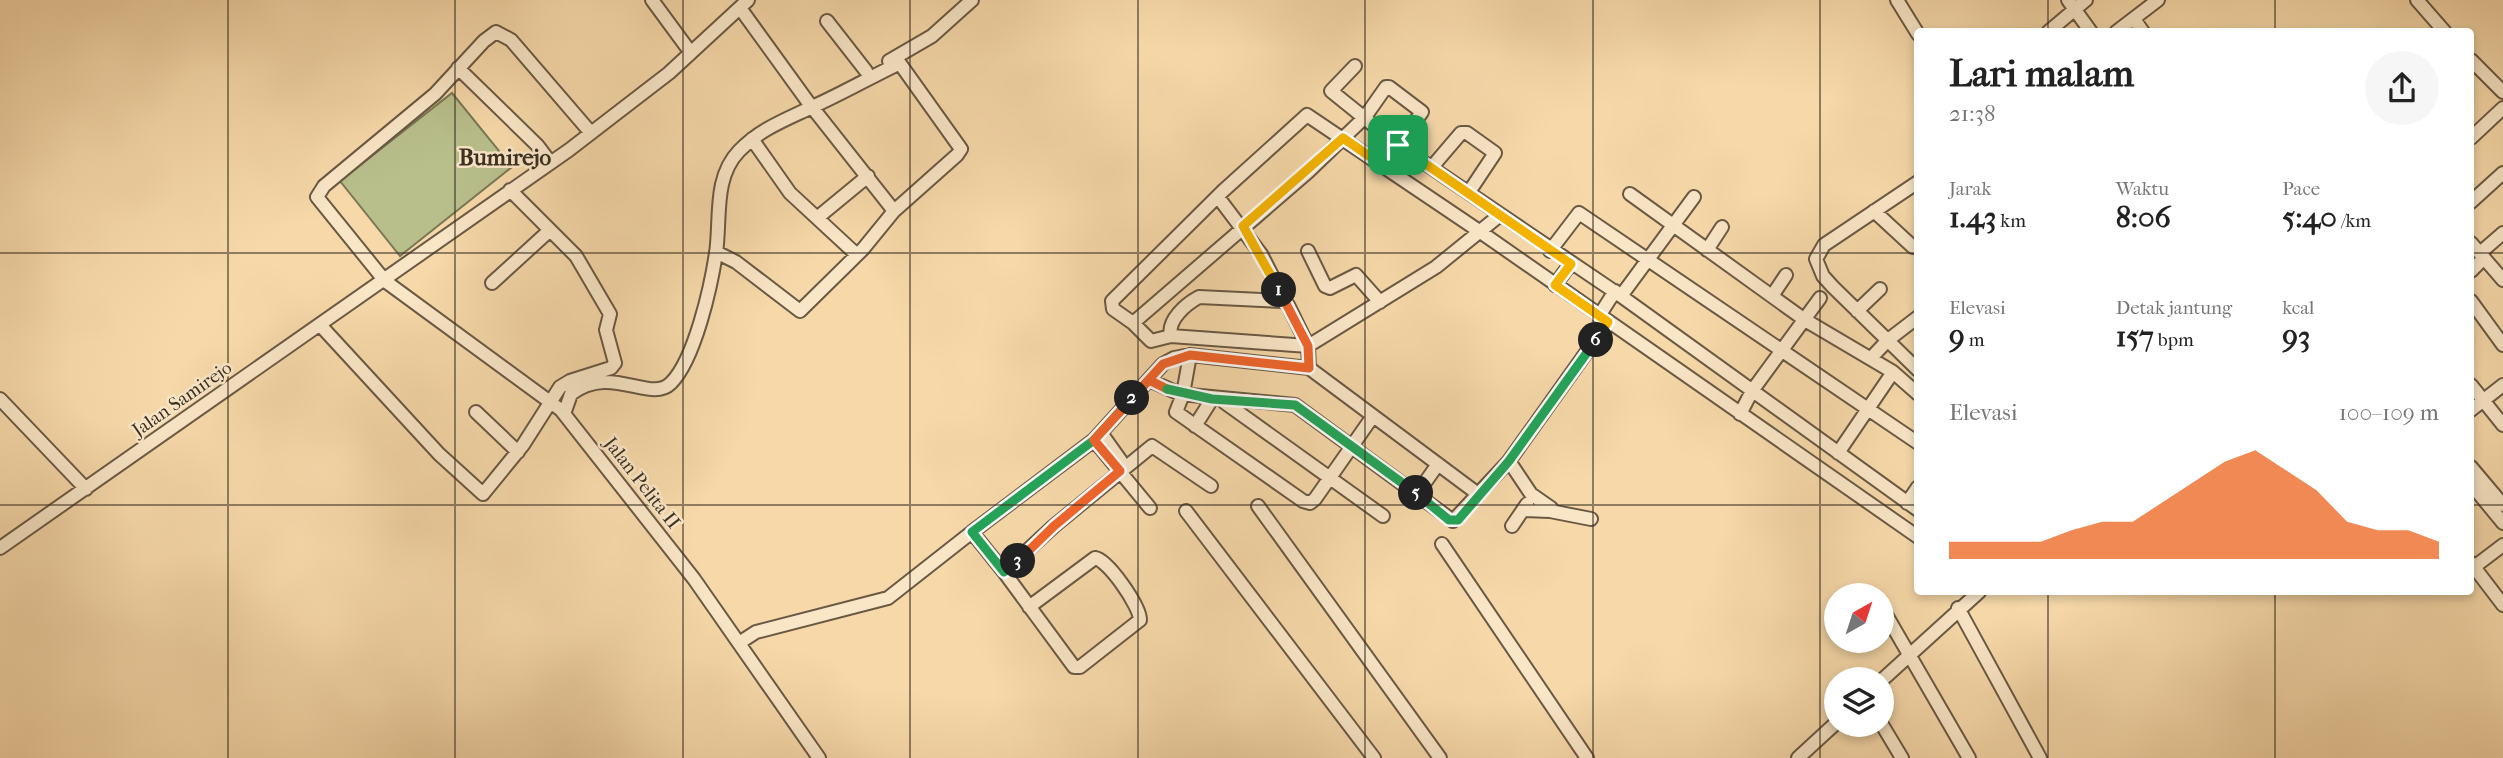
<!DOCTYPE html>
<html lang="id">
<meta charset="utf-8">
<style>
:root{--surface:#fff;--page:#f6f6f6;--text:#222;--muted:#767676;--accent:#ea580c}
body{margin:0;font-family:"IM FELL French Canon",serif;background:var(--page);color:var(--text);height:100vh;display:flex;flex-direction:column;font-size:26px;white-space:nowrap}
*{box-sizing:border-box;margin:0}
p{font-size:23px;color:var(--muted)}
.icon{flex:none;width:38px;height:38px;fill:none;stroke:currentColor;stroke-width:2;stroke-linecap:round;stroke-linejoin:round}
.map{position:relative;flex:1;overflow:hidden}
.panel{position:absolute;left:1914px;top:28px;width:560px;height:567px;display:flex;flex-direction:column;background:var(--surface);border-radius:7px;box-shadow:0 4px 10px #0003}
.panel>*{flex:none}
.needle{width:46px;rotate:39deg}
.tools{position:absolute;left:1824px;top:583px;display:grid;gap:14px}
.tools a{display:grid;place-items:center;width:70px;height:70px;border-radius:50%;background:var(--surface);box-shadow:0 4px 10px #0003;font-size:35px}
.pin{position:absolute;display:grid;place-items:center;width:60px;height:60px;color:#fff;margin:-30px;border-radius:14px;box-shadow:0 4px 10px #0006}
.km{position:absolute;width:35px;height:35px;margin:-18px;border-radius:50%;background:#222;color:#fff;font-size:19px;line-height:35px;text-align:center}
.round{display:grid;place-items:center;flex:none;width:74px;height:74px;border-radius:37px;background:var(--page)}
.head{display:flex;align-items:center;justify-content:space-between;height:119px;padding:0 35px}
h1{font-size:38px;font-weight:700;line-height:52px}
.figures{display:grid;grid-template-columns:repeat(3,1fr);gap:10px;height:119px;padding:7px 35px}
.figures div{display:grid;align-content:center}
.figures b{font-size:30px;font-weight:700}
.figures small{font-size:19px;font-weight:400}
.figures p{font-size:19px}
.chart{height:196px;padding:14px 35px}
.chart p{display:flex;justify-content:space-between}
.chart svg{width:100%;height:126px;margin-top:7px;fill:var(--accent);opacity:.7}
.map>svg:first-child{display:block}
.pitch{fill:#b8bf8b;stroke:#797756;stroke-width:2}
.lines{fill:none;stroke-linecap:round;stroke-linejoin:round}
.minor-casing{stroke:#695944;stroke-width:16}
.minor{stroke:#f9e6c7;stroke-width:12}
.split-1-casing{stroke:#fff;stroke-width:14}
.split-2-casing{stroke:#fff;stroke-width:14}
.split-3-casing{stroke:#fff;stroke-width:14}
.split-4-casing{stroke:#fff;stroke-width:14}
.split-5-casing{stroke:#fff;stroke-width:14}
.split-6-casing{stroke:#fff;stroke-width:14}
.split-7-casing{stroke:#fff;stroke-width:14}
.split-1{stroke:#f5b400;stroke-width:9}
.split-2{stroke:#f0652b;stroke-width:9}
.split-3{stroke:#22a559;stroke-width:9}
.split-4{stroke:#f0652b;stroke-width:9}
.split-5{stroke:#22a559;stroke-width:9}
.split-6{stroke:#22a559;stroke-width:9}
.split-7{stroke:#f5b400;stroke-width:9}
.grid{fill:none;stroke:#3a2f22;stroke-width:2;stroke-opacity:0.55}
.labels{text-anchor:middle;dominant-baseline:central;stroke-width:5;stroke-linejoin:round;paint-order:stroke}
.street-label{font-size:19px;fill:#3a2f22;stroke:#f9e6c7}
.quarter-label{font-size:23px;font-weight:bold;fill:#3a2f22;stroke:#f9e6c7}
</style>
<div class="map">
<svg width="2503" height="758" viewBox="0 0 2503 758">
<rect width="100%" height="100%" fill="#f6d8a9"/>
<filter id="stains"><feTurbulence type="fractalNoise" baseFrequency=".00286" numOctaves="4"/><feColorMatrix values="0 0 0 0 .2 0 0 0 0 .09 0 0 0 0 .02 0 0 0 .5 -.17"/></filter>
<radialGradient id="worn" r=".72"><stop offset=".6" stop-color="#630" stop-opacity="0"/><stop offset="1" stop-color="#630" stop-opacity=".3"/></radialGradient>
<!-- pitch -->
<path class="pitch" d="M452 93 512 167 400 256 340 181Z"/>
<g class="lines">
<defs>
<path id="minor" d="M652 0 691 53
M1897 0 1918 34
M2068 0 2091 32
M2417 0 2445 32
M740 8 808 102 894 211
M2134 19 2143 32
M827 21 866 71
M2048 32 2086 0
M2116 32 2158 0
M2471 60 2503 92
M889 61 932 36 972 0
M1355 66 1331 91 1398 145 1382 165
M458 68 538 146 550 162
M591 133 511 40 496 32 484 41 435 94 324 186 317 197 385 281 561 410 694 579 819 758
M2471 138 2503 108
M752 139 790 193 857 255
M1432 167 1461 133H1467L1495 153 1469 192
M1918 182 1824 245 1816 259 1823 276 1833 287 1918 370
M1630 194 1805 320 1893 372 1838 453
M1218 197 1261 254 1286 303
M2471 202 2503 173
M1874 211 1913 247
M1500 215 1436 267 1308 346 1171 336 1151 341 1133 323 1308 172 1365 117 1386 87H1389L1422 112 1398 145 1621 296 1918 510
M817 218 868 176
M2471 243 2503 280
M1707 250 1722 227
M1308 251 1325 286 1330 288 1356 275 1380 302
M1550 251 1579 213 1918 443
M716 252 736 262 800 311 863 249 894 211 957 155 961 149 896 58
M2480 253 2503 233
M2471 271 2484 258
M492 283 549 231
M1555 285 1571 263
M1621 296 1694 197
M1772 296 1786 275
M2471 301 2503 345
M1857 311 1880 289
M1599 316 1615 291
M1133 323 1113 309 1112 301 1223 191 1307 115 1482 233 1918 537
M321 326 439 454 483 494 523 445 560 387 570 381 611 368 615 363 606 330 610 314 576 256 510 190
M1171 336C1167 320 1186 304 1199 297L1283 301 1288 305 1308 346 1309 368 1478 494 1509 461 1608 322
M1190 355 1183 394 1176 412 1303 501 1310 503 1315 499 1373 416
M1871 358 1888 340 1918 317
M1893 372 1918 394
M1149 380 1180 394 1295 405 1453 521 1478 494
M2471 385 2503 425
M0 399 86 489
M1224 402 1383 516
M2471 410 2503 385
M476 412 518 452
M564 414 571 394C611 363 650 404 671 383 695 359 711 286 716 253 721 219 713 178 739 151 760 129 785 120 812 107 841 94 869 78 898 64
M1740 414 1752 391 1820 298
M1195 426 1212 399
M1101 433 1121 461
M1509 461 1531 494 1551 508 1550 511 1524 510
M2471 467 2503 505
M2471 484 2503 523
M1417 494 1438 464
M1907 503 1918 487
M1258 506 1440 758
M1150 508 1094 440 1163 364 1174 358 1190 355 1309 368
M1186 511 1374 758
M1550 511 1591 519
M1512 526 1527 504
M972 532 1094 440
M1442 544 1587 758
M0 548 569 150 669 73 748 0
M2471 563 2503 605
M2474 567 2503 545
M1004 572 1074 667H1080L1140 620C1140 606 1108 560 1095 558L1029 607
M1881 606 1969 758
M1958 608 2040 758
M739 643 756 632 888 598 972 532 1004 572 1054 526 1152 446 1211 486
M1881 681 1979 592
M1881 723 1902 758
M1798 758 1836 723"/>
</defs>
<!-- minor casing -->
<use href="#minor" class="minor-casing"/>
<!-- minor -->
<use href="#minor" class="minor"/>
</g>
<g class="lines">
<defs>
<path id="split-1" d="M1279 290 1243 226 1343 138 1382 165 1398 145"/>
<path id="split-2" d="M1132 398 1163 364 1190 355 1309 368 1308 346 1279 290"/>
<path id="split-3" d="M1018 561 1004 572 972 532 1094 440 1132 398"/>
<path id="split-4" d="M1018 561 1054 526 1120 471 1094 440 1149 380 1167 389"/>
<path id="split-5" d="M1167 389 1212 399 1295 405 1416 493"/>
<path id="split-6" d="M1416 493 1449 520H1458L1509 461 1596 340"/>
<path id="split-7" d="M1398 145 1571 264 1555 285 1608 322 1596 340"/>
</defs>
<!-- split-1 casing -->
<use href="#split-1" class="split-1-casing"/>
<!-- split-2 casing -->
<use href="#split-2" class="split-2-casing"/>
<!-- split-3 casing -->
<use href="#split-3" class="split-3-casing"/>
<!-- split-4 casing -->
<use href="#split-4" class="split-4-casing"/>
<!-- split-5 casing -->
<use href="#split-5" class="split-5-casing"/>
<!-- split-6 casing -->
<use href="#split-6" class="split-6-casing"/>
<!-- split-7 casing -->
<use href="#split-7" class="split-7-casing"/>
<!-- split-1 -->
<use href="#split-1" class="split-1"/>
<!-- split-2 -->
<use href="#split-2" class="split-2"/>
<!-- split-3 -->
<use href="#split-3" class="split-3"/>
<!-- split-4 -->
<use href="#split-4" class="split-4"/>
<!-- split-5 -->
<use href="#split-5" class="split-5"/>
<!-- split-6 -->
<use href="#split-6" class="split-6"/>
<!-- split-7 -->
<use href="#split-7" class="split-7"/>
</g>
<!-- grid -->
<path class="grid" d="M228 0V758M455 0V758M683 0V758M910 0V758M1138 0V758M1365 0V758M1593 0V758M1820 0V758M2048 0V32M2275 0V32M0 253H1918M2471 253H2503M0 505H1918M2471 505H2503M2048 592V758M2275 592V758"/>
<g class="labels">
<!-- street labels -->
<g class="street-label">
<text transform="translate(182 399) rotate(-35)">Jalan Samirejo</text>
<text transform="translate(642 483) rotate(52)">Jalan Pelita II</text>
</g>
<!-- quarter labels -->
<g class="quarter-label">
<text x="505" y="157">Bumirejo</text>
</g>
</g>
<rect width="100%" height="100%" filter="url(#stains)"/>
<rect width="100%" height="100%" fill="url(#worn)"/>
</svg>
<div class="tools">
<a><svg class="needle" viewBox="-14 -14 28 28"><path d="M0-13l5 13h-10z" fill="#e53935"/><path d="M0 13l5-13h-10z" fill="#767676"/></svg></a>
<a><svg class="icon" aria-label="layers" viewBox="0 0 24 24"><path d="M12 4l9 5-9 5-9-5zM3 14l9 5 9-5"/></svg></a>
</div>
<div class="pin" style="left:1398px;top:145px;background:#1e9e55"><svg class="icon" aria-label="arrive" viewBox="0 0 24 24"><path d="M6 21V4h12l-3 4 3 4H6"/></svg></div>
<b class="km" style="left:1279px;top:290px">1</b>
<b class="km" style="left:1132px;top:398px">2</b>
<b class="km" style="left:1018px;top:561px">3</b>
<b class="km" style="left:1416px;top:493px">5</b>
<b class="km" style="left:1596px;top:340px">6</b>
<section class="panel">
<div class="head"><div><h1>Lari malam</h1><p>21:38</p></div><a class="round"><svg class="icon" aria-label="share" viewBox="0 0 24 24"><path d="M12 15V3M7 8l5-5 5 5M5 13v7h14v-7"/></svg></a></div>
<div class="figures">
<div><p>Jarak</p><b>1.43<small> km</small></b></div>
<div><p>Waktu</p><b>8:06</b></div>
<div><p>Pace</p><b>5:40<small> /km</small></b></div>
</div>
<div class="figures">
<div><p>Elevasi</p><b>9<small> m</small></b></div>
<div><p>Detak jantung</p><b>157<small> bpm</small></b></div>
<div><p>kcal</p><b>93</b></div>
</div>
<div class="chart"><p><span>Elevasi</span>100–109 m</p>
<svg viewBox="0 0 160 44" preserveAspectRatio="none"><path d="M0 44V38L10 38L20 38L30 38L40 34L50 31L60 31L70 24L80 17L90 10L100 6L110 13L120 20L130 31L140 34L150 34L160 38V44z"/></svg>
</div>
</section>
</div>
